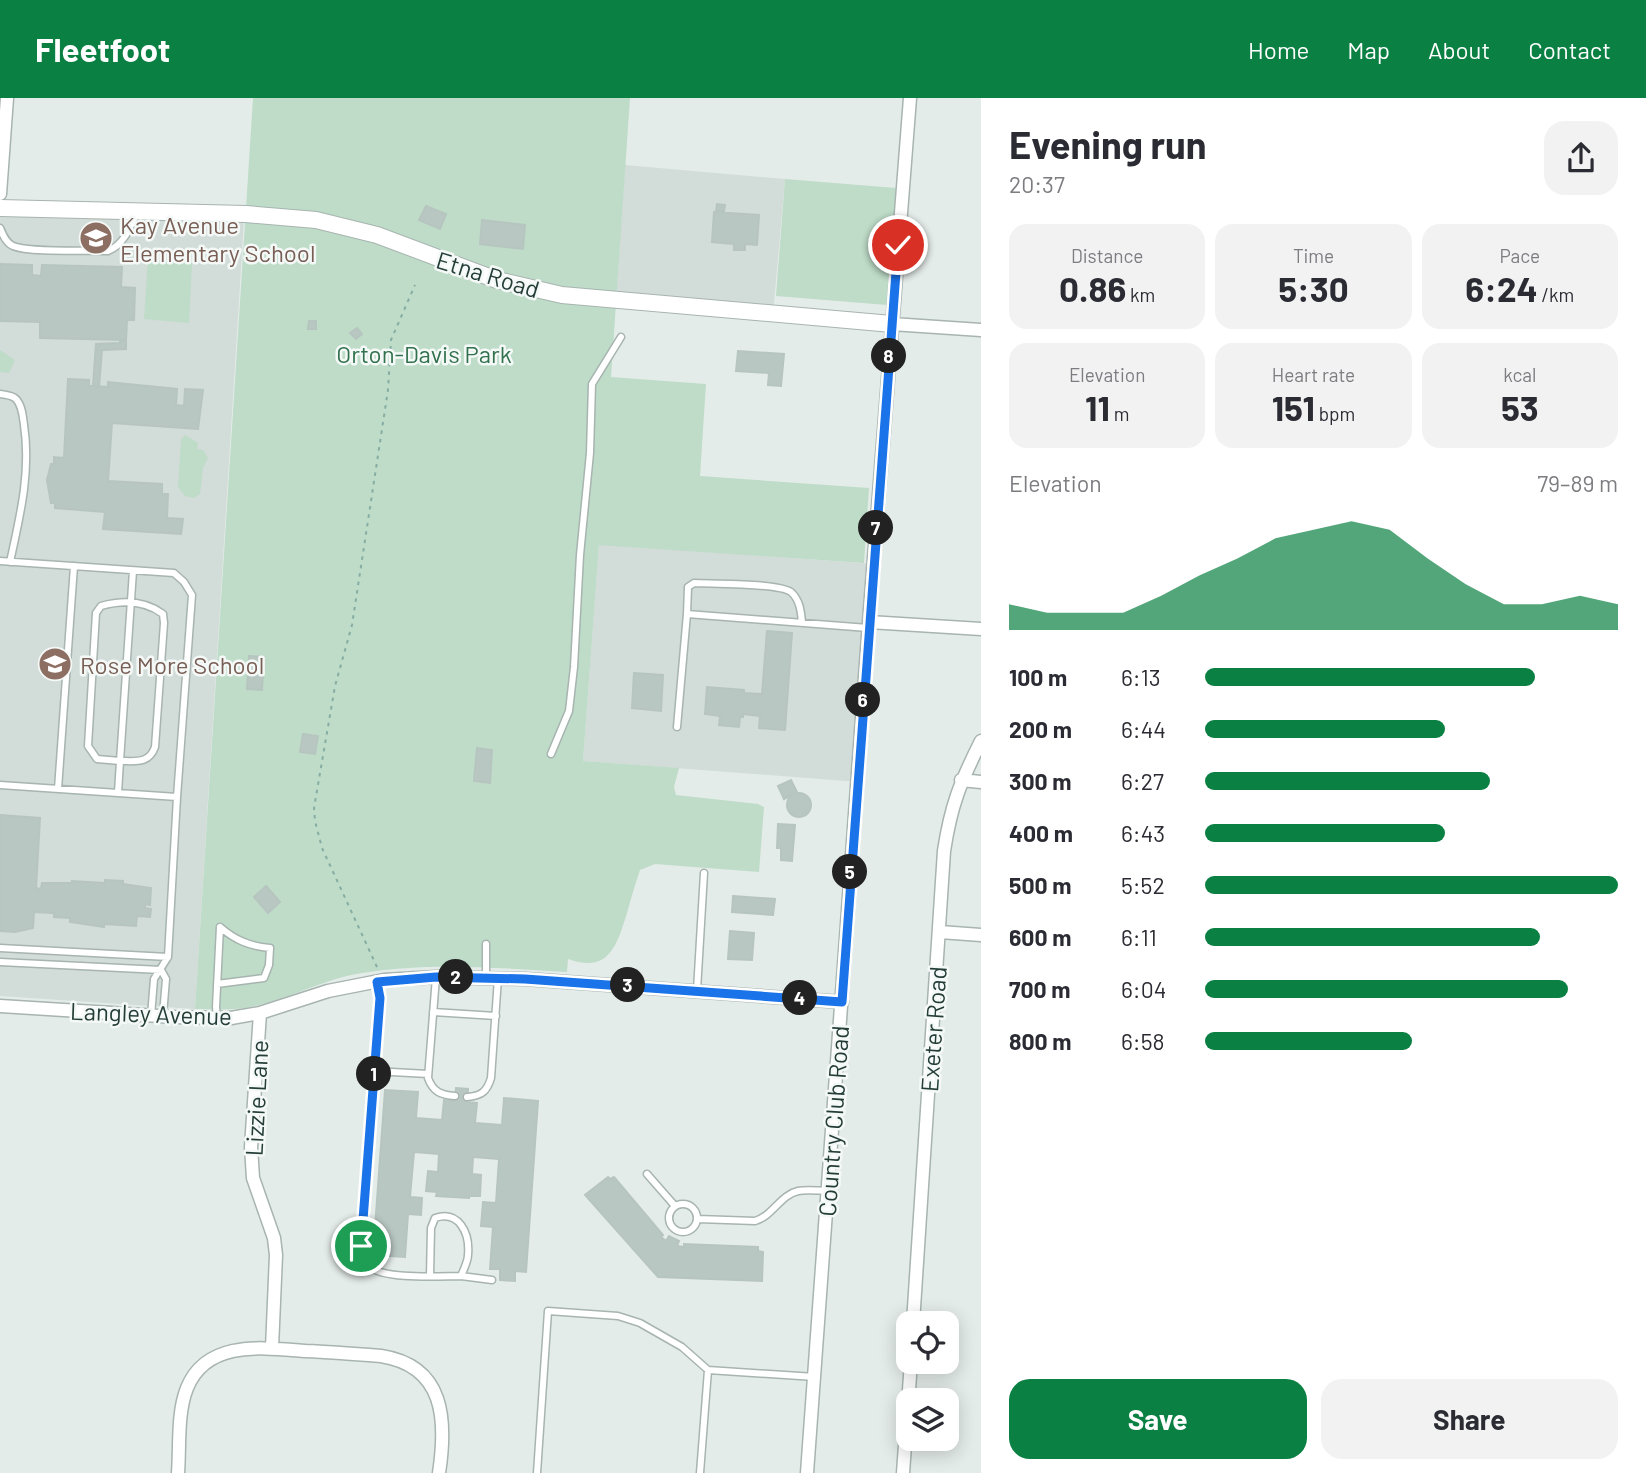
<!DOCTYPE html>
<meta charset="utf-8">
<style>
:root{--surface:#fff;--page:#f2f2f3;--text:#2b2b33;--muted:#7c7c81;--accent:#0b8043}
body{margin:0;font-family:Barlow,sans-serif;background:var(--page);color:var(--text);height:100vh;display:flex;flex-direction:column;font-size:26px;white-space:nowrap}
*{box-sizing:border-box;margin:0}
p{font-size:23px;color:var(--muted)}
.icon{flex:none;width:38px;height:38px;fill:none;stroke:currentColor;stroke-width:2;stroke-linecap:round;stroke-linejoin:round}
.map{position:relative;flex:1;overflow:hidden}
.sheet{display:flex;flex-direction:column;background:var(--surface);width:665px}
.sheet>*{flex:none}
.buttons{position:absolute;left:896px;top:1213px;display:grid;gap:14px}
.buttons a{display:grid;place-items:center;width:63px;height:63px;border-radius:14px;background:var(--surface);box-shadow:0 4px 18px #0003;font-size:35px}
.pin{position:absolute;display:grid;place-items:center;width:60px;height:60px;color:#fff;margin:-30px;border:4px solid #fff;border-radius:50%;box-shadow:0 2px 7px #0007}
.km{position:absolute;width:35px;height:35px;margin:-18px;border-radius:50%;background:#222;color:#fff;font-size:19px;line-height:35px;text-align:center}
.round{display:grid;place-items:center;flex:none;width:74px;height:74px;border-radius:21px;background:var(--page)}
.overview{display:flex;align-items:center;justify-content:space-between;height:119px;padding:0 28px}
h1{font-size:38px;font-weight:700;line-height:52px}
.stats{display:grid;grid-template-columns:repeat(3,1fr);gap:10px;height:119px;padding:7px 28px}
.stats div{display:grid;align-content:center;border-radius:18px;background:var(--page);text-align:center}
.stats b{font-size:35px;font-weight:700}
.stats small{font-size:19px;font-weight:400}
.stats p{font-size:19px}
.chart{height:196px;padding:14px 28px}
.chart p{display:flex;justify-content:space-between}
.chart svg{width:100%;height:126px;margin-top:7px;fill:var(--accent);opacity:.7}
.primary-button{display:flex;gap:14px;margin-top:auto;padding:14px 28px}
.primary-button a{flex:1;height:80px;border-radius:21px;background:var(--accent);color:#fff;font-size:28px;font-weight:700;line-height:80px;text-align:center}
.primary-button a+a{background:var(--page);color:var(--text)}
ul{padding:0 28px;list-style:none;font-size:23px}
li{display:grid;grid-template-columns:112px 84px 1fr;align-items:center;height:52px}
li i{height:18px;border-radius:9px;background:var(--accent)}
header{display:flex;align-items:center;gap:42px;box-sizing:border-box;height:98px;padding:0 35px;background:var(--accent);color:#fff}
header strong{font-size:33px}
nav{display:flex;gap:38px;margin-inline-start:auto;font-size:24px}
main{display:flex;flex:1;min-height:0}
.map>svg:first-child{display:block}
.built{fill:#d2dcd8}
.green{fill:#bedcc8}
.building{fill:#b9c7c2;stroke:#b7c5c0;stroke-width:2}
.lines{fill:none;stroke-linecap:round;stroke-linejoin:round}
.service-casing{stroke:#a7b4b0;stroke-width:9}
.minor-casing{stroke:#a7b4b0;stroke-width:15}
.tertiary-casing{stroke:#a7b4b0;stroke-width:18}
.path{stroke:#87ada3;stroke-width:2;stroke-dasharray:3.5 5;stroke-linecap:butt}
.service{stroke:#fff;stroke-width:6}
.minor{stroke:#fff;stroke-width:12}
.tertiary{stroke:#fff;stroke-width:16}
.route-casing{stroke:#fff;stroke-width:14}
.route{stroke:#1a73e8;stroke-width:9}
.labels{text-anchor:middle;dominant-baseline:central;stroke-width:5;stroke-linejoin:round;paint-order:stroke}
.education-label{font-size:24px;fill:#785e54;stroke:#f4f9f7;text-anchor:start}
.street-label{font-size:24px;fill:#243d37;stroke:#f4f9f7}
.park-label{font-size:24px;fill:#32714d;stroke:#f4f9f7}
</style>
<header>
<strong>Fleetfoot</strong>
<nav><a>Home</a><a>Map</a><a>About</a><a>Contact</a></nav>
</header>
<main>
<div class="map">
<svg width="981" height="1375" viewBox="0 0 981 1375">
<rect width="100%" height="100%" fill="#e4ece9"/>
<!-- built -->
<path class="built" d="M625 67 785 81 773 216 616 204Z
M0 116 244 122 195 911 0 898Z
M599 446 875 466 859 684 583 663Z"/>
<!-- green -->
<path class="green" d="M253 0H630L611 279 706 286 700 378 869 390 864 465 599 447 583 663 679 670 674 689 676 697 758 706 764 709 759 774 655 766 640 772C635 786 631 801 627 815 617 847 609 876 568 861L567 874C499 870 430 864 362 875 324 881 291 900 254 908 235 913 215 911 195 911Z
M785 81 896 90 887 207 776 198Z
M148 162 192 165 189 225 144 221Z
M0 252 15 262 9 275 0 274Z
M185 337 198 345 197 351 203 352 208 360 203 370 200 396 194 400 185 398 178 389 181 342Z"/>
<!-- building -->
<path class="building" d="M717 106 725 107 724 113H716Z
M426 108 446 116 440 131 419 122Z
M714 114 759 117 757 147 745 146V152H734V146L712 144Z
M482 122 525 127 523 151 480 146Z
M0 166 32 167V177L41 178 42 167 122 169 121 189 135 190 134 222H127L126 242 40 240V224L0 223Z
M309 223H316V231H308Z
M357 230 362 236 356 241 350 235Z
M120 242H126V251L102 252 99 289 93 288 96 246 120 245Z
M738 253 784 256 781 288 768 287 769 275 736 273Z
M68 281 89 282V288H93L108 289V284L177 291 176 307 184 308 185 291 203 292 198 331 112 325 108 383 162 386V396H168L167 420 183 421 181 436 103 431 105 414 55 410V405H51L47 382 51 366H54V359L64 360Z
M767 533 792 535 785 632 759 630 760 618 743 616V619H740L739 629 719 627 720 618 705 616 707 589 744 592V595L762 596Z
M249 558 264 559 262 592 247 591Z
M634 575 663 577 661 613 632 610Z
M303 636 318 638 315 656 300 654Z
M477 650 492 652 490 685 474 683Z
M791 682 797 694 784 701 778 688Z
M787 707a12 12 0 1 1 24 0a12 12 0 1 1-24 0Z
M0 717 40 720 36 790 41 791 42 785H72V783L105 785V782L123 783V786L151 790 150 807 145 806V810L151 811 150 819 137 818 136 828 104 826V829L70 824V820L54 819V815L34 814 33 830 15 834 0 833Z
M778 726 795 727 792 763 781 762V750H777Z
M266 788 280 804 268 815 254 799Z
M733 798 775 801 773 817 732 814Z
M730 833 754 835 752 862 728 861Z
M456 990 468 991 467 1004 477 1005 475 1025 502 1027 504 1000 538 1003 526 1174 515 1173V1183L500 1182V1171H490L493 1129 481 1128 483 1104 496 1105 499 1061 473 1059 472 1076 481 1077 480 1098H469V1100L436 1098 437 1094 426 1093 428 1073 438 1074 439 1056 414 1054 410 1099 422 1100 421 1117 408 1116 405 1159 373 1157 385 992 418 994 416 1020 442 1022 444 1002 455 1003Z
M608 1079 610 1081 614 1079 663 1137 661 1139 666 1143 669 1138 679 1143 677 1148 684 1149V1146L758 1149V1153L763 1154 762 1183 658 1179 585 1097Z"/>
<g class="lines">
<defs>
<path id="service" d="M0 130C3 137 6 145 13 148 30 155 87 152 108 153 123 147 130 131 136 116
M0 296C5 297 12 297 16 301 22 307 23 319 24 327 31 374 20 418 10 464
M0 463 174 475 184 484 192 497 177 699 168 859 154 881 151 918
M687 516 688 489 694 485C712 486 779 485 791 494 800 502 801 514 802 524
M677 629 687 516 868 530
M551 656 569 613 574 569 580 457 590 355 592 286 621 239
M0 687 177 699
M58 691 74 468
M118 695 120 663 97 661 88 648 96 515 101 508C123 502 144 502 163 516L164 525 155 649C149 666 136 663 120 663L133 473
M486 846V880
M0 850 168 859
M0 864 161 872
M161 872 166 881 163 917
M436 879 428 980C433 994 441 997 455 998
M377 884 380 900 361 1148C362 1155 364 1162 369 1168 383 1182 441 1178 461 1178 464 1171 468 1163 468 1157 470 1135 459 1112 435 1120L431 1130 430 1178
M217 886 264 880 269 867 270 850C249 848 235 842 220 829
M697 892 704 775
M433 914 496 918
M217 919 216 909 220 829
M374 973 428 976
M467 999C482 998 487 993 491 980L498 880
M647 1076 675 1108
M669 1120a14 14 0 1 1 28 0a14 14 0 1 1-28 0Z
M698 1121 755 1123C773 1118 780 1097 798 1093 808 1091 819 1093 828 1093
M461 1178 492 1182
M537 1375 548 1213 618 1218 640 1225 682 1249 708 1272 815 1279
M700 1375 708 1272"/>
<path id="minor" d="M0 96 7 0
M892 226 981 232
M869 524 981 531
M961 682 981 684
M940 834 981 837
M0 908 175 919 231 920 260 915 328 893 384 882 436 879 525 881 842 904
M260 915 251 1049 253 1080 274 1140 276 1157 272 1250
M913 1225 944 753C951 707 960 685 981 643
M178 1375C180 1348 177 1315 187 1290 207 1241 264 1250 306 1253 331 1254 356 1256 381 1258 445 1268 447 1322 439 1375
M807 1375 869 524 910 0
M903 1375 911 1264"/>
<path id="tertiary" d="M0 110 246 116 316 122 377 137 497 182 562 197 892 226"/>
</defs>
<!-- service casing -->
<use href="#service" class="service-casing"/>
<!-- minor casing -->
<use href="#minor" class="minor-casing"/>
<!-- tertiary casing -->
<use href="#tertiary" class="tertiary-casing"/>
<!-- path -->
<path class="path" d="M377 869 322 750 315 723 314 710 335 588 352 527 388 292 391 242 415 187"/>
<!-- service -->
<use href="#service" class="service"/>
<!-- minor -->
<use href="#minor" class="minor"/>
<!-- tertiary -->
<use href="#tertiary" class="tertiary"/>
</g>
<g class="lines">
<defs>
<path id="route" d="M361 1148 380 900 377 884 436 879 525 881 842 904 898 147"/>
</defs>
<!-- route casing -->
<use href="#route" class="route-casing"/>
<!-- route -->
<use href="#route" class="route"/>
</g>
<!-- icons -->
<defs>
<symbol id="school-disc" viewBox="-11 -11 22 22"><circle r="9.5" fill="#8d6e63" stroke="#f4f9f7"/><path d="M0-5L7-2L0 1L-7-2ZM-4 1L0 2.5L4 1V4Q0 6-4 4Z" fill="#fff"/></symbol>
</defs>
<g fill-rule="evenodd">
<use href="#school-disc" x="77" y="121" width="38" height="38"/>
<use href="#school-disc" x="36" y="547" width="38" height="38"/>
</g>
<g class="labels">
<!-- education labels -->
<g class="education-label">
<text x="120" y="126">Kay Avenue<tspan x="120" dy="28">Elementary School</tspan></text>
<text x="80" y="566">Rose More School</text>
</g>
<!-- street labels -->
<g class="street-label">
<text transform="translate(488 176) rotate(17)">Etna Road</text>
<text transform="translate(151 915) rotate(2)">Langley Avenue</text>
<text transform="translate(933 931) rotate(-86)">Exeter Road</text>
<text transform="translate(256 1000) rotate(-87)">Lizzie Lane</text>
<text transform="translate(833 1023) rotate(-86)">Country Club Road</text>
</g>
<!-- park labels -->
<g class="park-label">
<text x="424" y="255">Orton-Davis Park</text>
</g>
</g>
</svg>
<div class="buttons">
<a><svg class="icon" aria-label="locate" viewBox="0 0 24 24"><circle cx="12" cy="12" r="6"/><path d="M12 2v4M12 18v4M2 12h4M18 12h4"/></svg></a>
<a><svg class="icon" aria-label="layers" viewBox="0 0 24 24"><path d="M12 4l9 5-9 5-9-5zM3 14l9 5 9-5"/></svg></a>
</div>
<div class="pin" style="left:361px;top:1148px;background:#1e9e55"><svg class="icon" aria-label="arrive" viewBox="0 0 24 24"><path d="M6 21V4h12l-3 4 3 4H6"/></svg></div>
<div class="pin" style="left:898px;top:147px;background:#d93025"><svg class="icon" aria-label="check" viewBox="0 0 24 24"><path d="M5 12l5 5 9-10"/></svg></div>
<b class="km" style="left:374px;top:976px">1</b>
<b class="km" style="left:456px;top:879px">2</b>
<b class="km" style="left:628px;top:887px">3</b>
<b class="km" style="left:800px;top:900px">4</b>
<b class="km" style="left:850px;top:774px">5</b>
<b class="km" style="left:863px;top:602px">6</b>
<b class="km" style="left:876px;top:430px">7</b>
<b class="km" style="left:889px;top:258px">8</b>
</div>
<section class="sheet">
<div class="overview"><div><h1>Evening run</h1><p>20:37</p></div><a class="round"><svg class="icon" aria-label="share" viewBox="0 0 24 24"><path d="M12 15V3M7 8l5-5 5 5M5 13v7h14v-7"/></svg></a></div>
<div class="stats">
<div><p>Distance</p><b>0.86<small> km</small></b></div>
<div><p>Time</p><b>5:30</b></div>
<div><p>Pace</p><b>6:24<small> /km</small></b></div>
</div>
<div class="stats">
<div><p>Elevation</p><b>11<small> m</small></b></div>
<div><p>Heart rate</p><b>151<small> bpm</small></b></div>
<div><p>kcal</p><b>53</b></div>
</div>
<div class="chart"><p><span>Elevation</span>79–89 m</p>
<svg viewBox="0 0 160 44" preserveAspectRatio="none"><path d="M0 44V35L10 38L20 38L30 38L40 32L50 25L60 19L70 12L80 9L90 6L100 9L110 19L120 28L130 35L140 35L150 32L160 35V44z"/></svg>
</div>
<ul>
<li><b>100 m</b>6:13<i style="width:80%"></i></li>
<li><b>200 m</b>6:44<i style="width:58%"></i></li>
<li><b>300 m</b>6:27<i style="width:69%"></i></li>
<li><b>400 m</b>6:43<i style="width:58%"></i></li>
<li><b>500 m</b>5:52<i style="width:100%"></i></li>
<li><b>600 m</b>6:11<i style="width:81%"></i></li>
<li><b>700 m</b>6:04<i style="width:88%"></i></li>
<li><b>800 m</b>6:58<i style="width:50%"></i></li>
</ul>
<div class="primary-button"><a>Save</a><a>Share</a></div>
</section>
</main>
